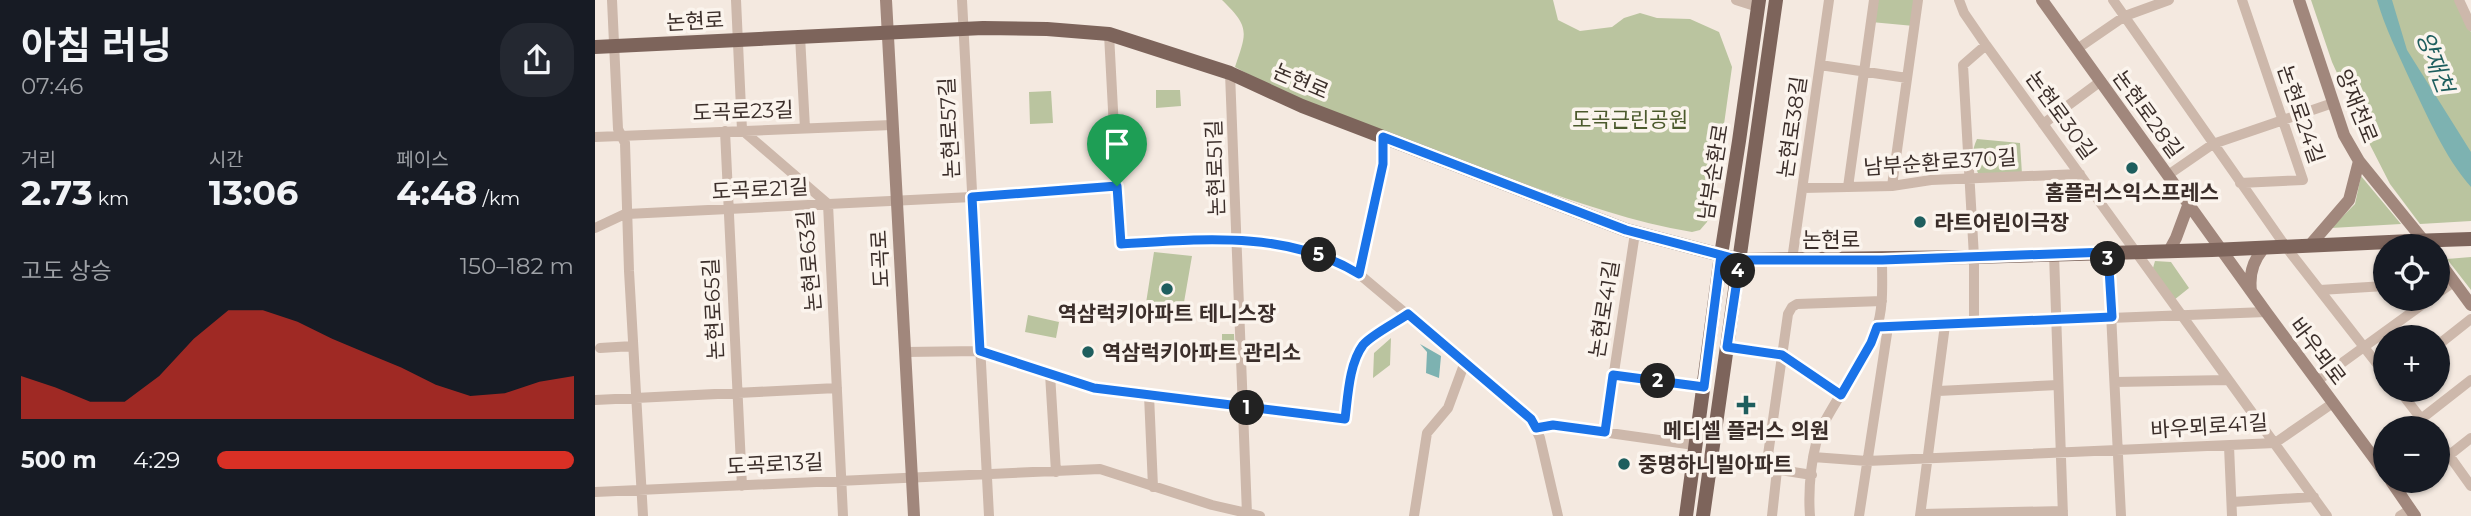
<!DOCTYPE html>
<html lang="ko">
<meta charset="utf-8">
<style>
:root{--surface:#171b24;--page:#242831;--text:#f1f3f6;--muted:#9ea1a6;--accent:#d93025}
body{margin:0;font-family:Montserrat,"Noto Sans KR",sans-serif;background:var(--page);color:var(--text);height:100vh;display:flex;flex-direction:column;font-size:26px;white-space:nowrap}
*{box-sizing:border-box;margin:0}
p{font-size:23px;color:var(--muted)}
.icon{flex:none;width:38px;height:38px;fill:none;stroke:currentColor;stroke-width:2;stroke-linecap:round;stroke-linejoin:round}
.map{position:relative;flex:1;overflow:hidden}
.drawer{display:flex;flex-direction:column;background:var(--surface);width:595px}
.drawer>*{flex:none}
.fabs{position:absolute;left:1778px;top:234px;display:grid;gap:14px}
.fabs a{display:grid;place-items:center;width:77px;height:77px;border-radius:50%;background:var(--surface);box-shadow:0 2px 5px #0004;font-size:35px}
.pin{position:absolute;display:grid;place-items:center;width:60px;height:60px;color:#fff;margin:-72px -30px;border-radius:50% 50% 50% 0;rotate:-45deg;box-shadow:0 0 7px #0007}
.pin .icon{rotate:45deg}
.km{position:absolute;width:35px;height:35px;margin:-18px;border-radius:50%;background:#222;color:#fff;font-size:19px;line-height:35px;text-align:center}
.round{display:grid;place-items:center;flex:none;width:74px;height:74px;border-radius:28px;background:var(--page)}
.overview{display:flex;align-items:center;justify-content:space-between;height:119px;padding:0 21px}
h1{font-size:38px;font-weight:700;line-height:52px}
.stats{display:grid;grid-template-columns:repeat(3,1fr);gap:10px;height:119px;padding:7px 21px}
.stats div{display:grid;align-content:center}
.stats b{font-size:35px;font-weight:700}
.stats small{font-size:19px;font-weight:400}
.stats p{font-size:19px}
.chart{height:196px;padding:14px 21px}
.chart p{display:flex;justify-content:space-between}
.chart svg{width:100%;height:126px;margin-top:7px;fill:var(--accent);opacity:.7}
ul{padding:0 21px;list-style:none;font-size:23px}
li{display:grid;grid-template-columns:112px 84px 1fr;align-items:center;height:52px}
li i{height:18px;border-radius:9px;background:var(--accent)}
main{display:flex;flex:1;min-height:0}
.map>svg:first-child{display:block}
.green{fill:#bac49f}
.water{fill:#7db2b1}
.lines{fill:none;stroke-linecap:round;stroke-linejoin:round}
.street{stroke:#cdb8ab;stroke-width:10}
.secondary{stroke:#a1877c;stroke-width:12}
.primary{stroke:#7d645b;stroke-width:14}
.primary-bridge{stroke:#7d645b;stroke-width:14}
.route-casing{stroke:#fff;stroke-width:14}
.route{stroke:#1a73e8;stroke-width:9}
.poi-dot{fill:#1e5e5e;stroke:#fbf4ed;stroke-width:2.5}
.labels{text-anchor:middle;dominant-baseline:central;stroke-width:7;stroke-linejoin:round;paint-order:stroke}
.street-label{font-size:21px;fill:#3b2e2a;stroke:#fbf4ed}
.park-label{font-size:21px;fill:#4c5a2d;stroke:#fbf4ed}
.poi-label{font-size:21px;font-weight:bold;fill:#3b2e2a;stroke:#fbf4ed}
.water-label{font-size:23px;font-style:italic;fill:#1e5e5e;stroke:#fbf4ed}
</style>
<main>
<section class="drawer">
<div class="overview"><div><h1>아침 러닝</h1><p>07:46</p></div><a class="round"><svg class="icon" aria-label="share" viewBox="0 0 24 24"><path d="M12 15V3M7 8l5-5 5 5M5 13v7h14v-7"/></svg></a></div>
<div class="stats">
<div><p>거리</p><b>2.73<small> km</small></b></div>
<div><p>시간</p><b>13:06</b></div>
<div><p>페이스</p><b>4:48<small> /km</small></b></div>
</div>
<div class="chart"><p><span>고도 상승</span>150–182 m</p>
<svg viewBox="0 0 160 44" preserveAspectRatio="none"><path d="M0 44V29L10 33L20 38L30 38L40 29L50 16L60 6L70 6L80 10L90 16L100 21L110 26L120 32L130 36L140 35L150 31L160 29V44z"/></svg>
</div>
<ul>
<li><b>500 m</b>4:29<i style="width:100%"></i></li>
</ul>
</section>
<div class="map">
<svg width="1876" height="516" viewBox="0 0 1876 516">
<rect width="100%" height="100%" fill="#f4e9e0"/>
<!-- green -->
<path class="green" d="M627 0H958L963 20 985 31 1017 27 1029 18 1045 13 1062 18 1095 19 1124 32 1137 67 1119 196 1112 222 1105 230 1097 232C1035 222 977 200 917 180 824 149 726 115 640 67 652 32 655 27 627 0Z
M1279 0H1323L1319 26 1276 22Z
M1716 0H1861L1876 32V221L1825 224 1795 184 1771 137 1737 62Z
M561 90H585L586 106 561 108Z
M456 91 458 123 435 124 434 92Z
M1382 139 1425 143 1427 174 1383 173C1377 160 1376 152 1382 139Z
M1766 176 1806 224 1736 228 1760 204Z
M559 252 597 256 588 308 551 303Z
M1876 257V290L1852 259Z
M1560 261 1576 262 1594 288 1579 300 1558 268Z
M433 315 464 322 461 338 430 332Z
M627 334H639L640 363H627Z
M796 338 795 365 778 378 779 353Z"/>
<!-- water -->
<path class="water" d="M1782 0H1797L1812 50 1876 152V187C1849 156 1833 117 1815 80 1803 53 1790 28 1782 0Z
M825 344 846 356 844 378 831 373 832 352Z"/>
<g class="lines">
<!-- street -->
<path class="street" d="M17 0 23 129 30 143 34 271 48 516
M141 0 147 130 233 204 248 516
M367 0 394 516
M1141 0 1163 7
M1364 0 1369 13 1391 45 1732 516
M1518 0 1691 247 1790 374
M1864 0 1876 26
M514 34 522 186
M205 36 210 128
M1482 49 1530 16 1574 0
M1225 65 1312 78
M635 73 652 514
M1448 124 1506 81
M130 131 147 486
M0 137 297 125
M1573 175 1618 144 1738 103
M1645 183 1708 180 1647 0
M1297 186 1323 0
M1253 187 1279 0
M1208 188 1297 186 1336 180 1485 174
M32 214 377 197 522 186 526 244C606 239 692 230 764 274L936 419 945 438 963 516
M0 228 32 213
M1513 252 1526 516
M1459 254 1468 516
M1197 260 1234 0
M764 274 788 164V137
M1725 290 1790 286
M1843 293 1859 282
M1379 323V257L1368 65 1391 45
M1282 327 1671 312
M1843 345 1876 319
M1132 347 1187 355 1246 395
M5 348 38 346
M310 352 385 351 499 388 750 419C752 396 754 364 768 345 776 335 802 322 813 314
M455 374 461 472
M1018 375 1109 387
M1722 381 1835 299
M1520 382 1633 380
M1804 390 1834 429
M1343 391 1463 385
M554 395 558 487
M0 400 242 388
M1826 419 1876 380
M941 427 958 425 1099 445
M1010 432 1040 233
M1843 440 1876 486
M1634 446 1637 516
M1218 457 1272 461 1680 443 1738 403
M1116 459 1217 475
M1843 464 1876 438
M1171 469 1193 314 1197 307 1202 304 1287 301
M0 492 505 469 617 505 665 516
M1804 492 1819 481
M1637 502 1719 497
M1326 514 1468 511
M819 516 832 433 853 408 870 362
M1177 516 1182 470
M1215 516C1213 490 1216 448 1228 425 1244 393 1269 364 1281 330 1289 308 1287 283 1287 260
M1264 516 1293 327
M1325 516 1350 325
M1805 516 1816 509"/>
<!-- secondary -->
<path class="secondary" d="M291 0 319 516
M1447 0 1671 312 1790 473
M1704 0 1749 135 1764 161 1833 246
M1716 244 1754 200 1764 161
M1574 251 1581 238 1594 203
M1843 260 1876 305
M1656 291C1654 275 1658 260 1669 248
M1796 481 1820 516"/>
<!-- primary -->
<path class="primary" d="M0 47 388 28 452 29 514 34 635 73 707 106 1031 230 1145 260 1379 257 1617 250 1816 241
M1091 516 1126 255 1144 141 1164 0
M1108 516 1181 0"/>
<!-- primary-bridge -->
<path class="primary-bridge" d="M1816 241 1876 239"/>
</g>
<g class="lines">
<defs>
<path id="route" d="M522 186 377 197 385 351 499 388 750 419C753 396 754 364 768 345 776 335 802 322 813 314L936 419 941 428 958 425 1010 432 1018 375 1109 387 1126 255 1145 260H1287L1513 252 1517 317 1282 327 1276 343 1246 395 1187 355 1132 347 1145 260 1031 230 788 137V164L764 274C692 230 606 239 526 244L522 186"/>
</defs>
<!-- route casing -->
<use href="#route" class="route-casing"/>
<!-- route -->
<use href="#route" class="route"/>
</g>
<!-- markers -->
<g class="poi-dot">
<circle cx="1537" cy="168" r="7"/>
<circle cx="1325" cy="222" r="7"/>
<circle cx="572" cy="289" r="7"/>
<circle cx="493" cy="352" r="7"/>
<path d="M1147.5 394.5h7v7h7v7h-7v7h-7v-7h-7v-7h7z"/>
<circle cx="1029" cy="464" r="7"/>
</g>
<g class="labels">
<!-- street labels -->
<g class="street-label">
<text transform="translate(100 21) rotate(-3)">논현로</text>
<text transform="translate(706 81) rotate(23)">논현로</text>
<text transform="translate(1762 106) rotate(68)">양재천로</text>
<text transform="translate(148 111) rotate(-2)">도곡로23길</text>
<text transform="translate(1553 114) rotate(54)">논현로28길</text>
<text transform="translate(1706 114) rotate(71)">논현로24길</text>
<text transform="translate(1466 115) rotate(54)">논현로30길</text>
<text transform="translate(1197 127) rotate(-82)">논현로38길</text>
<text transform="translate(354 128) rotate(-93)">논현로57길</text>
<text transform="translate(1345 162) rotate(-4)">남부순환로370길</text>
<text transform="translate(620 168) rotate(-92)">논현로51길</text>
<text transform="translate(1118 172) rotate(-81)">남부순환로</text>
<text transform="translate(165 189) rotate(-3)">도곡로21길</text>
<text x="1236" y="239">논현로</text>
<text transform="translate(285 259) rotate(-93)">도곡로</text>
<text transform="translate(214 261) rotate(-95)">논현로63길</text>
<text transform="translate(118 309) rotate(-93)">논현로65길</text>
<text transform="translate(1009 309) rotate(-81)">논현로41길</text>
<text transform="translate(1723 351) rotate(53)">바우뫼로</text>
<text transform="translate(1614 426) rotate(-4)">바우뫼로41길</text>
<text transform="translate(180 464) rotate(-3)">도곡로13길</text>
</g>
<!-- park labels -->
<g class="park-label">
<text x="1035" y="119">도곡근린공원</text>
</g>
<!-- poi labels -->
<g class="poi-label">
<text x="1537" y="192">홈플러스익스프레스</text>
<text x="1339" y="222" text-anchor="start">라트어린이극장</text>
<text x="572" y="313">역삼럭키아파트 테니스장</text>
<text x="507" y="352" text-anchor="start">역삼럭키아파트 관리소</text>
<text x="1151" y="430">메디셀 플러스 의원</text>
<text x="1043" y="464" text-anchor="start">중명하니빌아파트</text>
</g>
<!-- water labels -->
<g class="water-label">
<text transform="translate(1840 62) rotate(69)">양재천</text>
</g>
</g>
</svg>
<div class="fabs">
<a><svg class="icon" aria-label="locate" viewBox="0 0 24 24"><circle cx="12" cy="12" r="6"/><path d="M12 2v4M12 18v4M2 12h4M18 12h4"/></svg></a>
<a>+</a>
<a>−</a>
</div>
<div class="pin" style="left:522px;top:186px;background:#1e9e55"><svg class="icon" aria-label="arrive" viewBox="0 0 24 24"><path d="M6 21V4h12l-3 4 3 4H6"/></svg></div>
<b class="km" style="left:652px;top:408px">1</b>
<b class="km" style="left:1063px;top:381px">2</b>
<b class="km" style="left:1513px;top:259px">3</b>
<b class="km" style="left:1143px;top:271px">4</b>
<b class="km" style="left:724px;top:255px">5</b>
</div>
</main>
